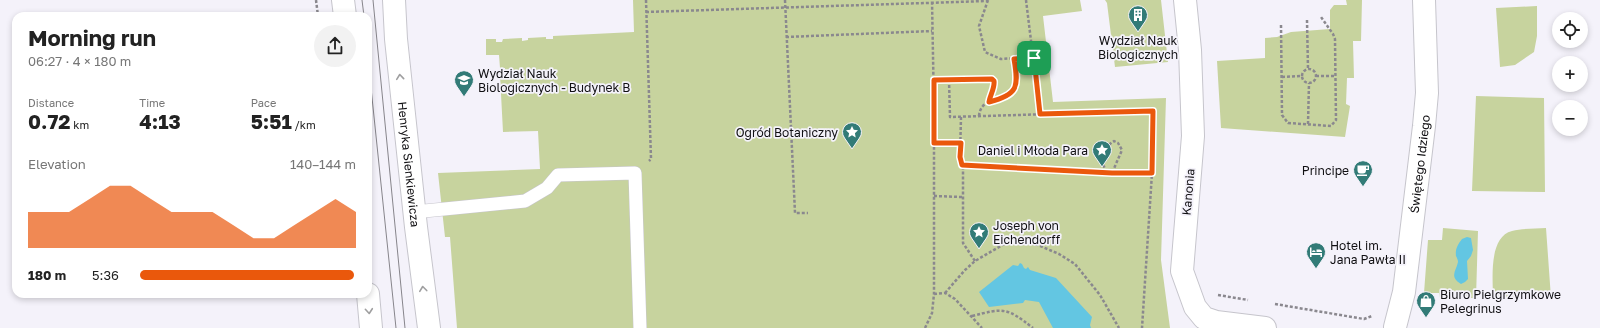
<!DOCTYPE html>
<meta charset="utf-8">
<style>
:root{--surface:#fff;--page:#f2f2f2;--text:#222;--muted:#767676;--accent:#ea580c}
body{margin:0;font-family:"Golos Text",sans-serif;background:var(--page);color:var(--text);height:100vh;display:flex;flex-direction:column;font-size:15px;white-space:nowrap}
*{box-sizing:border-box;margin:0}
p{font-size:13px;color:var(--muted)}
.icon{flex:none;width:22px;height:22px;fill:none;stroke:currentColor;stroke-width:2;stroke-linecap:round;stroke-linejoin:round}
.map{position:relative;flex:1;overflow:hidden}
.sheet{position:absolute;left:12px;top:12px;width:360px;height:286px;display:flex;flex-direction:column;background:var(--surface);border-radius:12px;box-shadow:0 2px 6px #0003}
.sheet>*{flex:none}
.tools{position:absolute;left:1552px;top:12px;display:grid;gap:8px}
.tools a{display:grid;place-items:center;width:36px;height:36px;border-radius:50%;background:var(--surface);box-shadow:0 2px 6px #0003;font-size:20px}
.pin{position:absolute;display:grid;place-items:center;width:34px;height:34px;color:#fff;margin:-17px;border-radius:8px;box-shadow:0 2px 6px #0006}
.round{display:grid;place-items:center;flex:none;width:42px;height:42px;border-radius:21px;background:var(--page)}
.overview{display:flex;align-items:center;justify-content:space-between;height:68px;padding:0 16px}
h1{font-size:22px;font-weight:700;line-height:30px}
.figures{display:grid;grid-template-columns:repeat(3,1fr);gap:6px;height:68px;padding:4px 16px}
.figures div{display:grid;align-content:center}
.figures b{font-size:20px;font-weight:700}
.figures small{font-size:11px;font-weight:400}
.figures p{font-size:11px}
.chart{height:112px;padding:8px 16px}
.chart p{display:flex;justify-content:space-between}
.chart svg{width:100%;height:72px;margin-top:4px;fill:var(--accent);opacity:.7}
ul{padding:0 16px;list-style:none;font-size:13px}
li{display:grid;grid-template-columns:64px 48px 1fr;align-items:center;height:30px}
li i{height:10px;border-radius:5px;background:var(--accent)}
.map>svg:first-child{display:block}
.green{fill:#c7d39e}
.water{fill:#63c6e2}
.lines{fill:none;stroke-linecap:round;stroke-linejoin:round}
.service-casing{stroke:#c6c5cc;stroke-width:14}
.minor-casing{stroke:#c6c5cc;stroke-width:24}
.tertiary-casing{stroke:#c6c5cc;stroke-width:24}
.path{stroke:#8a888e;stroke-width:2.5;stroke-dasharray:3 2;stroke-linecap:butt}
.service{stroke:#fff;stroke-width:13}
.minor{stroke:#fff;stroke-width:22}
.tertiary{stroke:#fff;stroke-width:22}
.tram{stroke:#87858b;stroke-width:1}
.oneway{stroke:#9f9fa0}
.route-casing{stroke:#fff;stroke-width:8}
.route{stroke:#ea580c;stroke-width:5}
.labels{text-anchor:middle;dominant-baseline:central;stroke-width:3.5;stroke-linejoin:round;paint-order:stroke}
.poi-label{font-size:12px;fill:#100f12;stroke:#f4f2fa;text-anchor:start}
.street-label{font-size:12px;fill:#100f12;stroke:#f4f2fa}
</style>
<div class="map">
<svg width="1600" height="328" viewBox="0 0 1600 328">
<rect width="100%" height="100%" fill="#f4f2fa"/>
<!-- green -->
<path class="green" d="M633 0H1080L1082 11 1043 16 1053 102 1166 98 1161 260 1170 328H457L450 237H445L438 173 540 169 538 131 503 132 500 75 505 74V68H500L499 55H486V39H496V42H502L503 39 522 38V41L528 40V38L546 37V39H553V36L634 32Z
M1105 0H1161L1168 62 1115 67 1107 3Z
M1346 0H1362L1361 41H1353L1354 78H1347L1346 104 1350 106 1345 137 1221 128 1217 61 1265 58V38L1277 37 1291 32 1330 29V10L1334 5H1347Z
M1537 6V36L1534 52 1515 65 1500 67 1496 8Z
M1476 96 1544 98 1545 192 1472 191Z
M1443 228 1478 231 1476 298H1440L1439 293H1424L1428 240H1442Z
M1546 228 1551 298H1493C1493 280 1488 237 1512 231 1522 228 1535 229 1546 228Z"/>
<!-- water -->
<path class="water" d="M1467 237 1471 238 1473 250 1471 256 1467 261 1468 279 1465 282 1461 284C1449 277 1456 271 1458 262 1458 260 1457 258 1456 256 1455 249 1458 244 1462 239Z
M1020 263 1022 264 1024 268 1026 269 1028 267 1030 270 1056 278 1092 317 1090 325 1091 328H1053L1039 302 1025 300 1023 303 989 307 979 292 1013 265 1018 266Z"/>
<g class="lines">
<defs>
<path id="service" d="M414 212 525 201 547 188 558 175 635 173 640 328"/>
<g id="minor">
<path d="M1185 0 1190 50 1193 136 1182 271 1195 307 1204 318 1216 322 1265 328"/>
<path id="s1" d="M1395 327 1404 292 1424 126 1427 93 1424 0"/>
</g>
<g id="tertiary">
<path d="M343 0 345 16"/>
<path id="s2" d="M394 0 396 39 416 227 429 328"/>
<path d="M368 294 371 328"/>
</g>
</defs>
<!-- service casing -->
<use href="#service" class="service-casing"/>
<!-- minor casing -->
<use href="#minor" class="minor-casing"/>
<!-- tertiary casing -->
<use href="#tertiary" class="tertiary-casing"/>
<!-- path -->
<path class="path" d="M316 0 318 16
M646 0 651 159 649 161
M785 0 795 213H808
M988 0 979 26 985 52 1001 59 1034 57
M1026 0 1040 114
M646 12 987 1
M1307 20 1308 69
M1281 25 1282 115 1288 123 1331 126 1336 120 1335 39 1333 34 1321 17
M786 37 932 31
M1302 76a7 7 0 1 1 14 0a7 7 0 1 1-14 0Z
M1316 76H1335
M1282 77 1302 76
M934 80 992 79 994 81C995 88 990 95 989 102
M949 80 950 117 1153 111 1152 173 1142 328
M979 116C982 86 1025 118 1014 59
M961 117 960 157 963 165V243L975 261
M1308 124 1309 83
M933 143H961
M963 165 1112 173H1152
M1107 172 1098 156 1097 148 1102 145 1108 146 1112 142 1114 141 1118 143 1122 150 1112 173
M934 196 962 197
M945 293 965 270 975 261 1006 243 1022 240 1038 245 1059 254 1075 264 1100 295 1119 328
M934 294 945 293 955 299 982 328
M1218 295 1248 300
M1275 304 1364 319 1372 316
M972 316C1004 308 1006 307 1033 328
M925 328 932 313 934 294V111L932 0"/>
<!-- service -->
<use href="#service" class="service"/>
<!-- minor -->
<use href="#minor" class="minor"/>
<!-- tertiary -->
<use href="#tertiary" class="tertiary"/>
<!-- tram -->
<path class="tram" d="M362 0 364 16
M373 0 405 328
M368 59 396 328"/>
</g>
<!-- one-way arrows -->
<defs><path id="oneway-chevron" d="M-2-3.5L2.5 0L-2 3.5" fill="none" stroke-width="1.6" stroke-linecap="round" stroke-linejoin="round"/></defs>
<g class="oneway">
<use href="#oneway-chevron" transform="translate(400 77) rotate(-96)"/>
<use href="#oneway-chevron" transform="translate(423 289) rotate(-97)"/>
<use href="#oneway-chevron" transform="translate(369 311) rotate(85)"/>
</g>
<g class="lines">
<defs>
<path id="route" d="M1034 58 1040 114 1153 111 1152 173H1112L962 165 960 157 961 143H934V80L992 79 994 81C995 88 990 95 989 102 1018 95 1019 87 1014 59Z"/>
</defs>
<!-- route casing -->
<use href="#route" class="route-casing"/>
<!-- route -->
<use href="#route" class="route"/>
</g>
<!-- icons -->
<defs>
<symbol id="building-pin" viewBox="-11 -11 22 30"><path d="M0 17L-7.5 6A9.5 9.5 0 1 1 7.5 6Z" fill="#327b77" stroke="#f4f2fa"/><path d="M-4-6H4V6H1V3H-1V6H-4ZM-2.5-4.3h1.7v1.8h-1.7ZM.8-4.3h1.7v1.8H.8ZM-2.5-1h1.7V.8h-1.7ZM.8-1h1.7V.8H.8Z" fill="#fff"/></symbol>
<symbol id="university-pin" viewBox="-11 -11 22 30"><path d="M0 17L-7.5 6A9.5 9.5 0 1 1 7.5 6Z" fill="#327b77" stroke="#f4f2fa"/><path d="M0-5L7-2L0 1L-7-2ZM-4 1L0 2.5L4 1V4Q0 6-4 4Z" fill="#fff"/></symbol>
<symbol id="sight-pin" viewBox="-11 -11 22 30"><path d="M0 17L-7.5 6A9.5 9.5 0 1 1 7.5 6Z" fill="#327b77" stroke="#f4f2fa"/><path d="M0-6L1.8-2.2L6-1.7L2.9 1.2L3.7 5.4L0 3.3L-3.7 5.4L-2.9 1.2L-6-1.7L-1.8-2.2Z" fill="#fff"/></symbol>
<symbol id="cafe-pin" viewBox="-11 -11 22 30"><path d="M0 17L-7.5 6A9.5 9.5 0 1 1 7.5 6Z" fill="#327b77" stroke="#f4f2fa"/><path d="M-5.5-4.5H6V0H3Q3 3.5 0 3.5H-2.5Q-5.5 3.5-5.5 0ZM3-3.2v2h1.7v-2ZM-6 4.5H4V6H-6Z" fill="#fff"/></symbol>
<symbol id="hotel-pin" viewBox="-11 -11 22 30"><path d="M0 17L-7.5 6A9.5 9.5 0 1 1 7.5 6Z" fill="#327b77" stroke="#f4f2fa"/><path d="M-6-4.5h1.5V1H6V5H4.5V3h-9V5H-6ZM-4 0a1.8 1.8 0 1 1 3.6 0ZM.5 0V-2.5h3Q6-2.5 6 0Z" fill="#fff"/></symbol>
<symbol id="shop-pin" viewBox="-11 -11 22 30"><path d="M0 17L-7.5 6A9.5 9.5 0 1 1 7.5 6Z" fill="#327b77" stroke="#f4f2fa"/><path d="M-5-2.5h2.3a2.7 3.5 0 0 1 5.4 0H5L5.5 6h-11ZM-1.5-2.5h3a1.5 2.3 0 0 0-3 0Z" fill="#fff"/></symbol>
</defs>
<g fill-rule="evenodd">
<use href="#building-pin" x="1127" y="4" width="22" height="30"/>
<use href="#university-pin" x="453" y="69" width="22" height="30"/>
<use href="#sight-pin" x="841" y="121" width="22" height="30"/>
<use href="#sight-pin" x="1091" y="139" width="22" height="30"/>
<use href="#cafe-pin" x="1352" y="159" width="22" height="30"/>
<use href="#sight-pin" x="968" y="221" width="22" height="30"/>
<use href="#hotel-pin" x="1305" y="241" width="22" height="30"/>
<use href="#shop-pin" x="1415" y="290" width="22" height="30"/>
</g>
<g class="labels">
<!-- poi labels -->
<g class="poi-label">
<text x="1138" y="40" text-anchor="middle">Wydział Nauk<tspan x="1138" dy="14">Biologicznych</tspan></text>
<text x="478" y="73">Wydział Nauk<tspan x="478" dy="14">Biologicznych - Budynek B</tspan></text>
<text x="838" y="132" text-anchor="end">Ogród Botaniczny</text>
<text x="1088" y="150" text-anchor="end">Daniel i Młoda Para</text>
<text x="1349" y="170" text-anchor="end">Principe</text>
<text x="993" y="225">Joseph von<tspan x="993" dy="14">Eichendorff</tspan></text>
<text x="1330" y="245">Hotel im.<tspan x="1330" dy="14">Jana Pawła II</tspan></text>
<text x="1440" y="294">Biuro Pielgrzymkowe<tspan x="1440" dy="14">Pelegrinus</tspan></text>
</g>
<!-- street labels -->
<g class="street-label">
<text stroke="none"><textPath href="#s2" startOffset="165">Henryka Sienkiewicza</textPath></text>
<text stroke="none"><textPath href="#s1" startOffset="165">Świętego Idziego</textPath></text>
<text transform="translate(1188 192) rotate(-85)">Kanonia</text>
</g>
</g>
</svg>
<div class="tools">
<a><svg class="icon" aria-label="locate" viewBox="0 0 24 24"><circle cx="12" cy="12" r="6"/><path d="M12 2v4M12 18v4M2 12h4M18 12h4"/></svg></a>
<a>+</a>
<a>−</a>
</div>
<div class="pin" style="left:1034px;top:58px;background:#1e9e55"><svg class="icon" aria-label="arrive" viewBox="0 0 24 24"><path d="M6 21V4h12l-3 4 3 4H6"/></svg></div>
<section class="sheet">
<div class="overview"><div><h1>Morning run</h1><p>06:27 · 4 × 180 m</p></div><a class="round"><svg class="icon" aria-label="share" viewBox="0 0 24 24"><path d="M12 15V3M7 8l5-5 5 5M5 13v7h14v-7"/></svg></a></div>
<div class="figures">
<div><p>Distance</p><b>0.72<small> km</small></b></div>
<div><p>Time</p><b>4:13</b></div>
<div><p>Pace</p><b>5:51<small> /km</small></b></div>
</div>
<div class="chart"><p><span>Elevation</span>140–144 m</p>
<svg viewBox="0 0 160 44" preserveAspectRatio="none"><path d="M0 44V22L10 22L20 22L30 14L40 6L50 6L60 14L70 22L80 22L90 22L100 30L110 38L120 38L130 30L140 22L150 14L160 22V44z"/></svg>
</div>
<ul>
<li><b>180 m</b>5:36<i style="width:99%"></i></li>
</ul>
</section>
</div>
